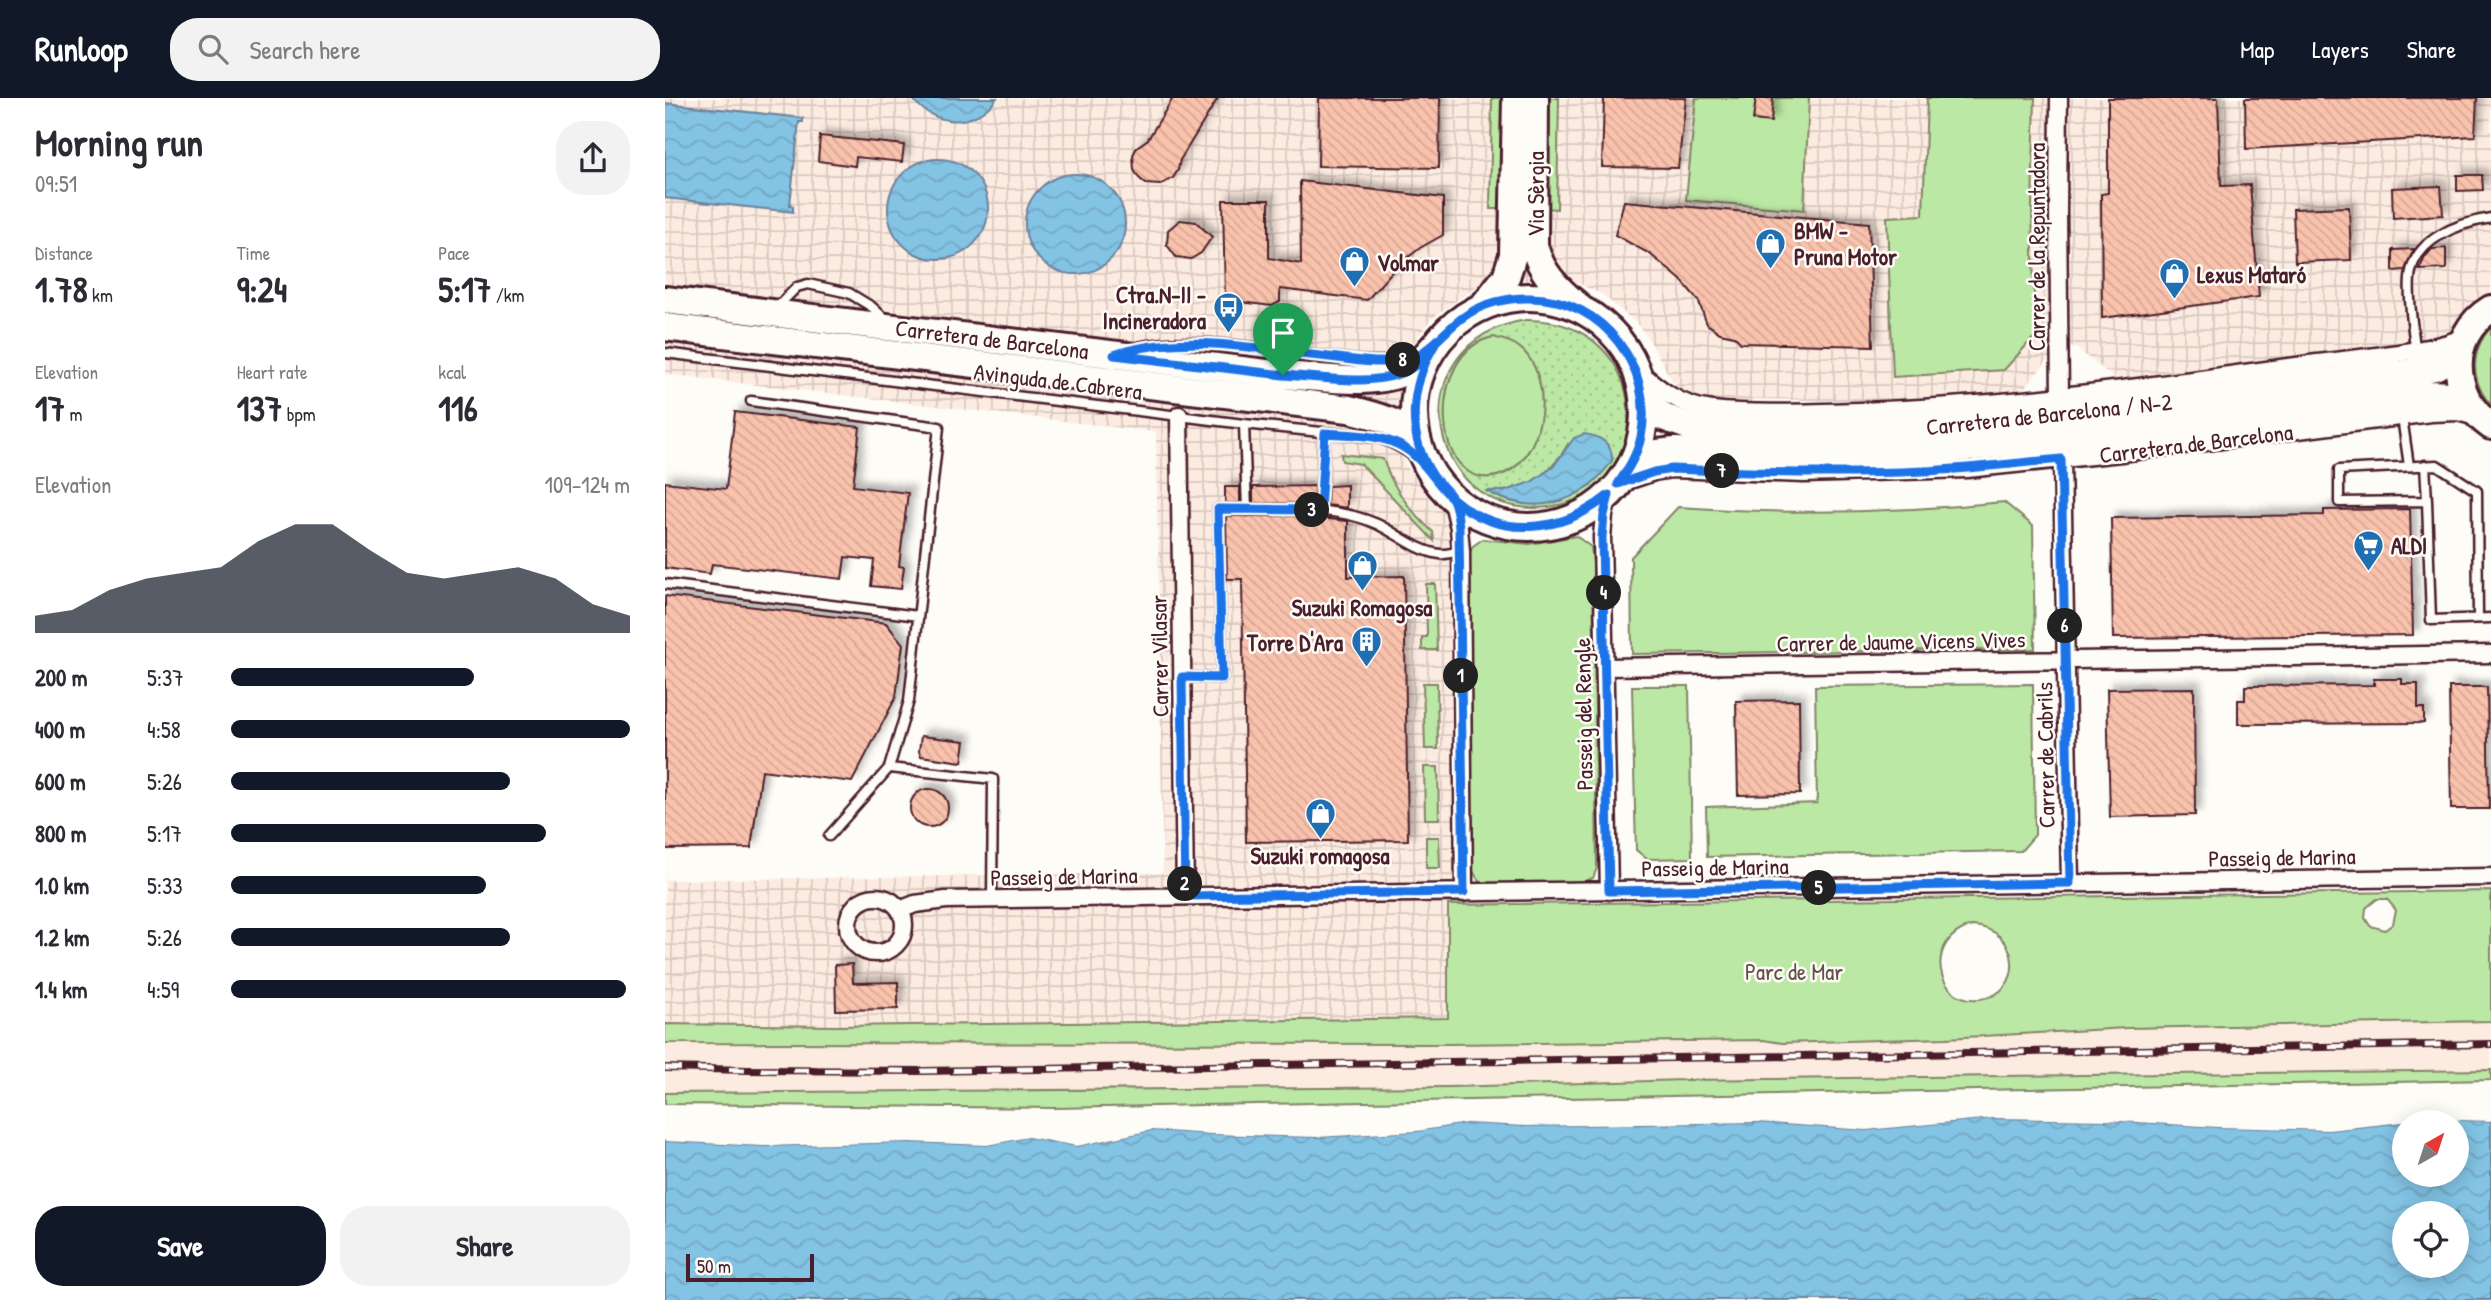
<!DOCTYPE html>
<meta charset="utf-8">
<style>
:root{--surface:#fff;--page:#f2f2f3;--text:#2b2b33;--muted:#7c7c81;--accent:#111827}
body{margin:0;font-family:"Patrick Hand",sans-serif;background:var(--page);color:var(--text);height:100vh;display:flex;flex-direction:column;font-size:26px;white-space:nowrap}
*{box-sizing:border-box;margin:0}
p{font-size:23px;color:var(--muted)}
.icon{flex:none;width:38px;height:38px;fill:none;stroke:currentColor;stroke-width:2;stroke-linecap:round;stroke-linejoin:round}
.map{position:relative;flex:1;overflow:hidden}
.details{display:flex;flex-direction:column;background:var(--surface);width:665px}
.details>*{flex:none}
.needle{width:46px;rotate:39deg}
.fabs{position:absolute;left:1727px;top:1012px;display:grid;gap:14px}
.fabs a{display:grid;place-items:center;width:77px;height:77px;border-radius:50%;background:var(--surface);box-shadow:0 4px 18px #0003;font-size:35px}
.scale{position:absolute;left:21px;bottom:18px;width:128px;box-sizing:border-box;padding-left:7px;border:4px solid #4a1f2b;border-top:0;font-size:19px;line-height:24px;white-space:nowrap;color:#4a1f2b;-webkit-text-stroke:5px #fdfcf7;paint-order:stroke}
.pin{position:absolute;display:grid;place-items:center;width:60px;height:60px;color:#fff;margin:-72px -30px;border-radius:50% 50% 50% 0;rotate:-45deg;box-shadow:0 0 7px #0007}
.pin .icon{rotate:45deg}
.km{position:absolute;width:35px;height:35px;margin:-18px;border-radius:50%;background:#222;color:#fff;font-size:19px;line-height:35px;text-align:center}
.round{display:grid;place-items:center;flex:none;width:74px;height:74px;border-radius:28px;background:var(--page)}
.head{display:flex;align-items:center;justify-content:space-between;height:119px;padding:0 35px}
h1{font-size:38px;font-weight:700;line-height:52px}
.figures{display:grid;grid-template-columns:repeat(3,1fr);gap:10px;height:119px;padding:7px 35px}
.figures div{display:grid;align-content:center}
.figures b{font-size:35px;font-weight:700}
.figures small{font-size:19px;font-weight:400}
.figures p{font-size:19px}
.chart{height:196px;padding:14px 35px}
.chart p{display:flex;justify-content:space-between}
.chart svg{width:100%;height:126px;margin-top:7px;fill:var(--accent);opacity:.7}
.primary-button{display:flex;gap:14px;margin-top:auto;padding:14px 35px}
.primary-button a{flex:1;height:80px;border-radius:28px;background:var(--accent);color:#fff;font-size:28px;font-weight:700;line-height:80px;text-align:center}
.primary-button a+a{background:var(--page);color:var(--text)}
ul{padding:0 35px;list-style:none;font-size:23px}
li{display:grid;grid-template-columns:112px 84px 1fr;align-items:center;height:52px}
li i{height:18px;border-radius:9px;background:var(--accent)}
header{display:flex;align-items:center;gap:42px;box-sizing:border-box;height:98px;padding:0 35px;background:var(--accent);color:#fff}
header strong{font-size:33px}
nav{display:flex;gap:38px;margin-inline-start:auto;font-size:24px}
.search{width:490px;height:63px;background:var(--page);display:flex;align-items:center;gap:18px;box-sizing:border-box;padding:0 24px;border-radius:28px;color:var(--muted);font-size:26px}
main{display:flex;flex:1;min-height:0}
.map>svg:first-child{display:block}
.built{fill:#fcebe0}
.industrial{fill:url(#industrial-grid)}
.green{fill:#bce8a5;stroke:#838468;stroke-width:2;fill-rule:evenodd}
.garden{fill:url(#garden-dots);stroke:#838468;stroke-width:2;fill-rule:evenodd}
.water{fill:url(#water-waves);stroke:#6c819a;stroke-width:2;fill-rule:evenodd}
.pier{fill:#fdfcf7}
.building{fill:url(#building-back-hatch);stroke:#4a1f2b;stroke-width:2;filter:url(#shadow)}
.lines{fill:none;stroke-linecap:round;stroke-linejoin:round}
.lane-casing{stroke:#4a1f2b;stroke-width:13}
.street-casing{stroke:#4a1f2b;stroke-width:21}
.primary-casing{stroke:#4a1f2b;stroke-width:32}
.lane{stroke:#fdfcf7;stroke-width:8}
.street{stroke:#fdfcf7;stroke-width:16}
.primary{stroke:#fdfcf7;stroke-width:26}
.rail-casing{stroke:#4a1f2b;stroke-width:8}
.rail{stroke:#fdfcf7;stroke-width:5;stroke-dasharray:16;stroke-linecap:butt}
.route-casing{stroke:#fff;stroke-width:14}
.route{stroke:#1a73e8;stroke-width:9}
.labels{text-anchor:middle;dominant-baseline:central;stroke-width:5;stroke-linejoin:round;paint-order:stroke}
.street-label{font-size:23px;fill:#4a1f2b;stroke:#fdfcf7}
.poi-label{font-size:23px;font-weight:bold;fill:#4a1f2b;stroke:#fdfcf7;text-anchor:start}
.park-label{font-size:23px;fill:#66514a;stroke:#fdfcf7}
</style>
<header>
<strong>Runloop</strong>
<div class="search"><svg class="icon" aria-label="search" viewBox="0 0 24 24"><circle cx="10" cy="10" r="6"/><path d="M15 15l6 6"/></svg>Search here</div>
<nav><a>Map</a><a>Layers</a><a>Share</a></nav>
</header>
<main>
<section class="details">
<div class="head"><div><h1>Morning run</h1><p>09:51</p></div><a class="round"><svg class="icon" aria-label="share" viewBox="0 0 24 24"><path d="M12 15V3M7 8l5-5 5 5M5 13v7h14v-7"/></svg></a></div>
<div class="figures">
<div><p>Distance</p><b>1.78<small> km</small></b></div>
<div><p>Time</p><b>9:24</b></div>
<div><p>Pace</p><b>5:17<small> /km</small></b></div>
</div>
<div class="figures">
<div><p>Elevation</p><b>17<small> m</small></b></div>
<div><p>Heart rate</p><b>137<small> bpm</small></b></div>
<div><p>kcal</p><b>116</b></div>
</div>
<div class="chart"><p><span>Elevation</span>109–124 m</p>
<svg viewBox="0 0 160 44" preserveAspectRatio="none"><path d="M0 44V38L10 36L20 29L30 25L40 23L50 21L60 12L70 6L80 6L90 15L100 23L110 25L120 23L130 21L140 25L150 34L160 38V44z"/></svg>
</div>
<ul>
<li><b>200 m</b>5:37<i style="width:61%"></i></li>
<li><b>400 m</b>4:58<i style="width:100%"></i></li>
<li><b>600 m</b>5:26<i style="width:70%"></i></li>
<li><b>800 m</b>5:17<i style="width:79%"></i></li>
<li><b>1.0 km</b>5:33<i style="width:64%"></i></li>
<li><b>1.2 km</b>5:26<i style="width:70%"></i></li>
<li><b>1.4 km</b>4:59<i style="width:99%"></i></li>
</ul>
<div class="primary-button"><a>Save</a><a>Share</a></div>
</section>
<div class="map">
<svg width="1826" height="1202" viewBox="0 0 1826 1202">
<defs>
<pattern id="industrial-grid" width="8" height="8" patternUnits="userSpaceOnUse" patternTransform="scale(1.75)"><rect width="8" height="8" fill="#fcebe0"/><path d="M0 4h8M4 0v8" fill="none" stroke="#dac9c0"/></pattern>
<pattern id="garden-dots" width="8" height="8" patternUnits="userSpaceOnUse" patternTransform="scale(1.75)"><rect width="8" height="8" fill="#bce8a5"/><path d="M2 2h.1M6 6h.1" fill="none" stroke="#a3c78e" stroke-width="1.8" stroke-linecap="round"/></pattern>
<pattern id="water-waves" width="16" height="10" patternUnits="userSpaceOnUse" patternTransform="scale(1.75)"><rect width="16" height="10" fill="#83c3e4"/><path d="M0 5q4-4 8 0t8 0" fill="none" stroke="#73a7c4"/></pattern>
<pattern id="building-back-hatch" width="6" height="6" patternUnits="userSpaceOnUse" patternTransform="scale(1.75)"><rect width="6" height="6" fill="#f9c2ac"/><path d="M-1 5l2 2M0 0l6 6M5-1l2 2" fill="none" stroke="#d7a694"/></pattern>
<filter id="shadow"><feDropShadow dx="6" dy="-6" stdDeviation="3.5" flood-color="#0004"/></filter>
</defs>
<rect width="100%" height="100%" fill="#fdfcf7"/>
<filter id="ink" filterUnits="userSpaceOnUse"><feTurbulence type="fractalNoise" baseFrequency=".0143" numOctaves="2"/><feDisplacementMap in="SourceGraphic" scale="14" xChannelSelector="R" yChannelSelector="G"/><feConvolveMatrix kernelMatrix="1 2 1 2 8 2 1 2 1" color-interpolation-filters="sRGB"/></filter>
<g filter="url(#ink)">
<!-- built -->
<path class="built" d="M1826 923V972L1797 974H1583L1020 982 784 989 0 995V945L782 946 1098 942 1117 945 1281 940 1462 930Z"/>
<!-- industrial -->
<path class="industrial" d="M0 0H1826V196L1791 241 1480 278V285L1459 288 1410 249 1393 250 1352 299 1312 302 1310 295 1201 303 1087 301 1086 309 1034 305 1020 295 1008 284 983 240 971 225 938 197 913 185H816L766 221 746 248 737 304 740 366 767 404 796 429 799 807H783V920L170 928 0 926V782L498 775 491 334 0 276Z"/>
<!-- green -->
<path class="green" d="M827 0H840L838 111H825Z
M881 0H894L892 111 880 110Z
M1031 0H1144L1139 112 1021 102Z
M1262 0H1370L1367 109 1370 238 1339 272 1228 279 1222 119 1258 117Z
M1826 229V307C1805 283 1805 253 1826 229Z
M830 239C838 242 847 243 854 249 875 265 880 299 875 323 871 343 860 366 840 375 766 407 757 250 830 239Z
M676 356 718 361C728 391 746 414 768 434L769 443 696 366 677 363Z
M1339 404 1368 428 1370 551 967 556 966 459 1013 409C1122 417 1230 415 1339 404Z
M911 438 926 449 928 466 932 770 928 780 917 784 818 785 813 782 808 773 803 458 808 448 818 441 864 446Z
M761 486H770L772 552H757V539H762Z
M758 585H772L773 651H760Z
M1368 586 1370 737 1356 753 1042 759 1041 709 1152 705 1150 588Z
M967 588H1024L1027 760 982 761 971 752Z
M759 669H773L774 721H760Z
M761 739H774L775 770H761Z
M1826 793V923L1462 930 1281 940 1117 945 1098 942 782 946 0 945V926L170 928 783 920V807ZM1712 801H1722L1731 812 1728 826 1720 832 1705 828 1700 820 1701 810ZM1307 828C1357 830 1361 896 1315 901 1269 906 1259 840 1307 828Z
M1826 972V982L390 1010 0 1006V995L784 989 1020 982Z"/>
<!-- garden -->
<path class="garden" d="M861 222C992 221 995 396 883 409 760 424 729 243 861 222ZM829 239C838 242 847 243 854 249 875 265 880 299 875 323 871 343 860 366 841 375 766 407 757 250 829 239ZM903 346 926 387C893 409 858 414 822 393 830 392 837 394 844 392 872 387 890 369 903 346Z"/>
<!-- water -->
<path class="water" d="M247 0H332C310 30 270 30 247 0Z
M0 5 138 20V24H134L125 107 128 108V114L0 100Z
M223 111a50 50 0 1 1 100 0a50 50 0 1 1-100 0Z
M360 126a50 50 0 1 1 100 0a50 50 0 1 1-100 0Z
M919 336C935 338 948 345 947 363 916 407 869 419 821 393H840L866 384 888 369 909 340Z
M1329 1020 1440 1022 1553 1029 1664 1032 1740 1024V1076H1792V1024H1740L1766 1021 1826 1023V1202H0V1043L98 1048 244 1044 322 1047 363 1039 412 1048 487 1032 546 1036 653 1039 752 1033 801 1025 862 1028 1092 1024 1201 1032ZM1740 1115H1792V1167H1740Z"/>
<!-- pier -->
<path class="pier" d="M1329 1017 1440 1018 1554 1026 1664 1029 1766 1017 1826 1019V1023L1766 1021 1664 1032 1553 1029 1440 1022 1329 1020 1201 1032 1092 1024 862 1028 801 1025 752 1033 653 1039 546 1036 487 1032 412 1048 363 1039 322 1047 244 1044 98 1048 0 1043V1039L98 1045 244 1041 322 1044 363 1036 412 1045 487 1029 546 1033 653 1035 751 1030 801 1022 862 1025 1092 1021 1201 1029Z"/>
<!-- building -->
<path class="building" d="M508 0H553L515 62 513 72 508 80 495 87 481 86 474 80 469 72 468 57 472 49 483 41Z
M654 0H775L774 70 653 68Z
M939 0H1021L1013 70 937 69Z
M1091 0H1108L1106 24 1088 22Z
M1443 0H1553L1556 88 1585 87 1594 199 1437 220 1436 96 1443 95Z
M1580 0H1812L1810 38 1581 51Z
M155 38 239 47 237 64 191 59 190 68 153 63Z
M1792 77H1817L1818 92 1792 93Z
M635 83 778 100V137L755 150 732 168 702 202 615 191V204L607 208 560 202 558 102H604V160L636 166Z
M1776 88 1778 117 1728 120 1727 90Z
M959 103 1204 125 1208 248 1076 245 1069 238 1055 235 1042 226 1033 202 1016 182 985 156 950 137Z
M1684 109 1686 162 1630 164 1628 111Z
M515 122 531 124 547 139 536 155 526 161 511 159 502 147 503 132Z
M1781 150V171L1754 172 1760 159 1767 151Z
M1749 151 1740 172 1728 173V152Z
M70 314 195 329 188 388 243 395 234 468 239 469 236 491 206 488 209 462 180 459 177 481 47 466 45 476 0 470V384L61 391Z
M682 387V410L662 407 663 388Z
M650 388 649 406 588 405V389Z
M560 389H575V405H560Z
M1745 411 1748 537 1448 540 1446 420 1659 417V412Z
M561 418H634L683 423V479L739 478 743 742 581 744 577 481H562Z
M0 498 221 525 238 546 231 599 187 684 97 672 86 750 0 751Z
M1709 581H1737V586H1753V610H1759V625L1573 626V602H1580V588L1709 587Z
M1784 589H1822L1824 711H1786Z
M1529 590 1530 717 1445 719 1442 591Z
M1134 602 1135 696 1073 697 1071 603Z
M256 638 300 643 297 664 256 658 254 653Z
M245 710a19 19 0 1 1 38 0a19 19 0 1 1-38 0Z
M187 866 188 885 233 884V911L171 912 170 867Z"/>
<g class="lines">
<defs>
<path id="lane" d="M111 210 132 189 143 186 184 195 207 209 219 220
M472 249C531 236 606 253 666 259 691 262 716 266 741 261
M1750 251C1748 228 1743 203 1745 180 1748 141 1794 125 1826 120
M0 255 579 326 714 340C738 348 751 359 768 377
M86 303 274 329 244 603 224 670
M1737 319 1744 368
M579 326 582 413
M1760 367 1762 403
M655 412 660 335
M0 486 253 518
M1813 520 1812 393 1772 367 1674 372V404L1762 403 1766 522 1826 520
M518 579 557 580 553 411C605 414 664 404 712 426 733 436 752 453 775 456 781 457 789 454 796 453
M164 738 224 670 328 681 327 802"/>
<path id="street" d="M1394 0 1393 114 1395 298
M970 270C994 291 1014 308 1047 312 1093 317 1148 314 1195 313 1348 308 1501 286 1652 265 1683 261 1782 253 1802 236
M514 317 520 798
M1397 361 1405 785
M953 386 989 374 1007 371 1139 376 1302 371 1456 355 1766 315 1793 314 1815 320
M944 397 939 417 937 439 944 793
M787 400 794 430 796 453 799 795
M941 569 1826 556
M183 827a28 28 0 1 1 56 0a28 28 0 1 1-56 0Z
M235 812 250 806 281 802 1826 779"/>
<path id="primary" d="M870 0 869 147C875 173 891 190 912 207
M749 314a115 115 0 1 1 230 0a115 115 0 1 1-230 0Z
M0 202 618 277C655 279 713 290 745 271 755 265 762 256 769 248
M818 208 841 179 848 157 851 0
M1826 211C1781 238 1785 300 1826 328
M0 229 684 311C708 317 734 323 752 340
M978 300 998 319 1023 328 1172 333 1265 329 1348 322 1740 275 1770 269 1795 255
M966 367 993 355 1010 353 1169 357 1267 353 1410 340 1764 296 1788 297 1801 302"/>
</defs>
<!-- lane casing -->
<use href="#lane" class="lane-casing"/>
<!-- street casing -->
<use href="#street" class="street-casing"/>
<!-- primary casing -->
<use href="#primary" class="primary-casing"/>
<!-- lane -->
<use href="#lane" class="lane"/>
<!-- street -->
<use href="#street" class="street"/>
<!-- primary -->
<use href="#primary" class="primary"/>
<defs>
<path id="rail" d="M0 970 83 972 257 973 1826 946"/>
</defs>
<!-- rail casing -->
<use href="#rail" class="rail-casing"/>
<!-- rail -->
<use href="#rail" class="rail"/>
</g>
</g>
<g class="lines" filter="url(#ink)">
<defs>
<path id="route" d="M618 277C655 279 713 290 745 271 755 265 762 256 769 248 745 289 741 337 768 378 773 385 781 391 786 398 792 407 793 420 794 430L799 794 520 798 517 579 557 580 553 411 655 412 660 335C684 337 712 336 734 347 757 358 769 383 787 400 835 442 897 435 944 397L939 417 937 439 944 793 1405 785 1396 361C1350 365 1304 371 1258 373 1174 377 1091 375 1007 371L989 374 953 386C963 371 972 357 976 339 990 270 938 201 867 200 843 199 817 205 797 220 768 242 765 261 722 264 703 265 683 261 664 259 594 252 518 233 449 257L618 277"/>
</defs>
<!-- route casing -->
<use href="#route" class="route-casing"/>
<!-- route -->
<use href="#route" class="route"/>
</g>
<!-- icons -->
<defs>
<symbol id="shop-pin" viewBox="-11 -11 22 30"><path d="M0 17L-7.5 6A9.5 9.5 0 1 1 7.5 6Z" fill="#1f6fb2" stroke="#fdfcf7"/><path d="M-5-2.5h2.3a2.7 3.5 0 0 1 5.4 0H5L5.5 6h-11ZM-1.5-2.5h3a1.5 2.3 0 0 0-3 0Z" fill="#fff"/></symbol>
<symbol id="bus-pin" viewBox="-11 -11 22 30"><path d="M0 17L-7.5 6A9.5 9.5 0 1 1 7.5 6Z" fill="#1f6fb2" stroke="#fdfcf7"/><path d="M-5-6H5V4H4V6H2V4H-2V6H-4V4H-5ZM-3.5-4V0h7V-4ZM-3.5 1.2v1.5H-2V1.2ZM2 1.2v1.5H3.5V1.2Z" fill="#fff"/></symbol>
<symbol id="supermarket-pin" viewBox="-11 -11 22 30"><path d="M0 17L-7.5 6A9.5 9.5 0 1 1 7.5 6Z" fill="#1f6fb2" stroke="#fdfcf7"/><path d="M-6-5.5h2.5l.6 2H6L4.5 2H-2.5L-4.4-4H-6ZM-1.5 3.2a1.3 1.3 0 1 0 .1 0ZM3 3.2a1.3 1.3 0 1 0 .1 0Z" fill="#fff"/></symbol>
<symbol id="building-pin" viewBox="-11 -11 22 30"><path d="M0 17L-7.5 6A9.5 9.5 0 1 1 7.5 6Z" fill="#1f6fb2" stroke="#fdfcf7"/><path d="M-4-6H4V6H1V3H-1V6H-4ZM-2.5-4.3h1.7v1.8h-1.7ZM.8-4.3h1.7v1.8H.8ZM-2.5-1h1.7V.8h-1.7ZM.8-1h1.7V.8H.8Z" fill="#fff"/></symbol>
</defs>
<g fill-rule="evenodd">
<use href="#shop-pin" x="1088" y="128" width="35" height="47"/>
<use href="#shop-pin" x="672" y="146" width="35" height="47"/>
<use href="#shop-pin" x="1492" y="158" width="35" height="47"/>
<use href="#bus-pin" x="546" y="192" width="35" height="47"/>
<use href="#supermarket-pin" x="1686" y="430" width="35" height="47"/>
<use href="#shop-pin" x="680" y="450" width="35" height="47"/>
<use href="#building-pin" x="684" y="526" width="35" height="47"/>
<use href="#shop-pin" x="638" y="698" width="35" height="47"/>
</g>
<g class="labels">
<!-- street labels -->
<g class="street-label">
<text transform="translate(870 96) rotate(-90)">Via Sèrgia</text>
<text transform="translate(1371 149) rotate(-90)">Carrer de la Repuntadora</text>
<text transform="translate(327 241) rotate(7)">Carretera de Barcelona</text>
<text transform="translate(393 283) rotate(7)">Avinguda de Cabrera</text>
<text transform="translate(1384 316) rotate(-6)">Carretera de Barcelona / N-2</text>
<text transform="translate(1531 345) rotate(-7)">Carretera de Barcelona</text>
<text transform="translate(1236 543) rotate(-1)">Carrer de Jaume Vicens Vives</text>
<text transform="translate(494 558) rotate(-91)">Carrer Vilasar</text>
<text transform="translate(918 616) rotate(-91)">Passeig del Rengle</text>
<text transform="translate(1380 657) rotate(-91)">Carrer de Cabrils</text>
<text transform="translate(1617 759) rotate(-1)">Passeig de Marina</text>
<text transform="translate(1050 769) rotate(-1)">Passeig de Marina</text>
<text transform="translate(399 778) rotate(-1)">Passeig de Marina</text>
</g>
<!-- poi labels -->
<g class="poi-label">
<text x="1129" y="132">BMW -<tspan x="1129" dy="26">Pruna Motor</tspan></text>
<text x="712" y="164">Volmar</text>
<text x="1532" y="176">Lexus Mataró</text>
<text x="541" y="196" text-anchor="end">Ctra.N-II -<tspan x="541" dy="26">Incineradora</tspan></text>
<text x="1726" y="447">ALDI</text>
<text x="697" y="509" text-anchor="middle">Suzuki Romagosa</text>
<text x="678" y="544" text-anchor="end">Torre D'Ara</text>
<text x="655" y="757" text-anchor="middle">Suzuki romagosa</text>
</g>
<!-- park labels -->
<g class="park-label">
<text x="1129" y="873">Parc de Mar</text>
</g>
</g>
</svg>
<div class="fabs">
<a><svg class="needle" viewBox="-14 -14 28 28"><path d="M0-13l5 13h-10z" fill="#e53935"/><path d="M0 13l5-13h-10z" fill="#7c7c81"/></svg></a>
<a><svg class="icon" aria-label="locate" viewBox="0 0 24 24"><circle cx="12" cy="12" r="6"/><path d="M12 2v4M12 18v4M2 12h4M18 12h4"/></svg></a>
</div>
<div class="scale">50 m</div>
<div class="pin" style="left:618px;top:277px;background:#1e9e55"><svg class="icon" aria-label="arrive" viewBox="0 0 24 24"><path d="M6 21V4h12l-3 4 3 4H6"/></svg></div>
<b class="km" style="left:796px;top:578px">1</b>
<b class="km" style="left:520px;top:786px">2</b>
<b class="km" style="left:647px;top:412px">3</b>
<b class="km" style="left:939px;top:495px">4</b>
<b class="km" style="left:1154px;top:790px">5</b>
<b class="km" style="left:1400px;top:528px">6</b>
<b class="km" style="left:1057px;top:373px">7</b>
<b class="km" style="left:738px;top:262px">8</b>
</div>
</main>
